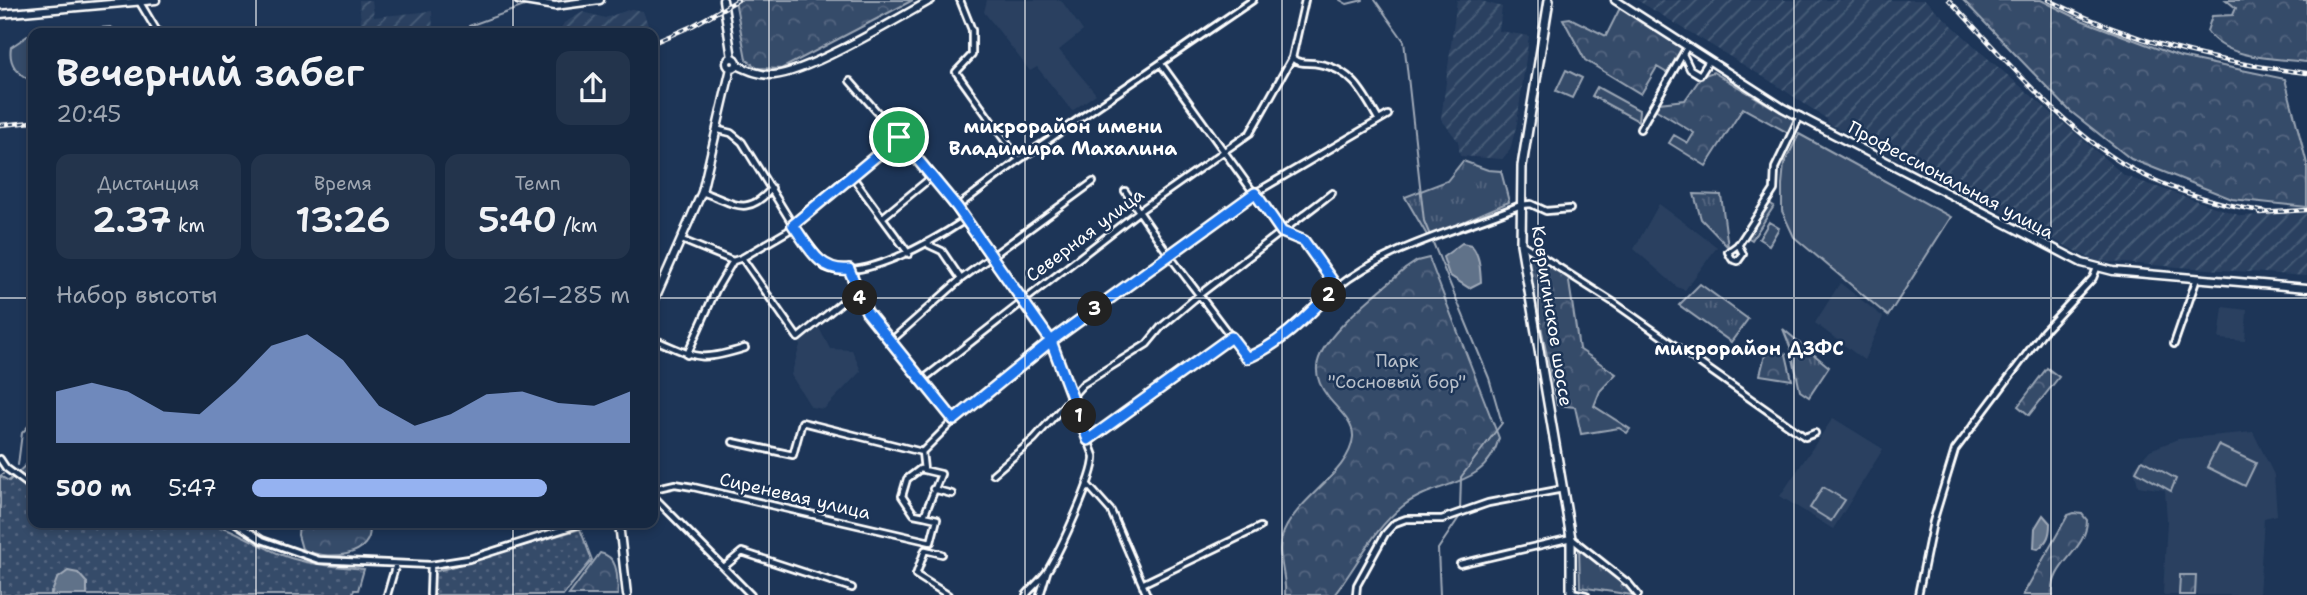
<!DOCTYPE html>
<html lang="ru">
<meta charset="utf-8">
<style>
:root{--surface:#162841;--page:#23344c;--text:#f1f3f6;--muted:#9ea6b1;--line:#35445a;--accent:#95b2f1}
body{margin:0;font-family:"Shantell Sans",sans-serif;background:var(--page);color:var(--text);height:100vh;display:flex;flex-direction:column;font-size:26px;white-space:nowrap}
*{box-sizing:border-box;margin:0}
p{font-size:23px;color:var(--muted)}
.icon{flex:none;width:38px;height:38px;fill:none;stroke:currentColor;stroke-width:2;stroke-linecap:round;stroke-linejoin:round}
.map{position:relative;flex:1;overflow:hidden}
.panel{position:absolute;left:28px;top:28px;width:630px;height:500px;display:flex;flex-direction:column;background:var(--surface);border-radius:14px;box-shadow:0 4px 10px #0003,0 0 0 2px var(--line)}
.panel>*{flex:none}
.pin{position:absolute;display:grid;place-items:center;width:60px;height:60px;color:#fff;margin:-30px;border:4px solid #fff;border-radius:50%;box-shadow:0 2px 7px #0007}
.km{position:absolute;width:35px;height:35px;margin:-18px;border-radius:50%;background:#222;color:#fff;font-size:19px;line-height:35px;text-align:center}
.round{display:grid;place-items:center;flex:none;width:74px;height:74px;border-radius:14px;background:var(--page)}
.summary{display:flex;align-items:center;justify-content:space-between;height:119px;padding:0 28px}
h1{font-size:38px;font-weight:600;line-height:52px}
.stats{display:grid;grid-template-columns:repeat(3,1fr);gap:10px;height:119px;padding:7px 28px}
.stats div{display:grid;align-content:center;border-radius:14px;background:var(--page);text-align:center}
.stats b{font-size:35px;font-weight:600}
.stats small{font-size:19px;font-weight:400}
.stats p{font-size:19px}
.chart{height:196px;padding:14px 28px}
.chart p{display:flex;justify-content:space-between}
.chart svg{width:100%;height:126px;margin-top:7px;fill:var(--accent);opacity:.7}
ul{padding:0 28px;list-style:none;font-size:23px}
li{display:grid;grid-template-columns:112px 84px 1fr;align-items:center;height:52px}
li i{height:18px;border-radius:9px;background:var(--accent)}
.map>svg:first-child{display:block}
.built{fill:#2a4161}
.industrial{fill:url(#industrial-furrows)}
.grass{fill:url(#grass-tufts);stroke:#9aa5b4;stroke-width:2}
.forest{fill:url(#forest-crowns);stroke:#9aa5b4;stroke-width:2}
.garden{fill:url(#garden-dots);stroke:#9aa5b4;stroke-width:2}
.pitch{fill:#364b69;stroke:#9aa5b4;stroke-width:2}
.water{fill:#617289;stroke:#a0aab8;stroke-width:2}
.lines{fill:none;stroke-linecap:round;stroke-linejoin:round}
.stream{stroke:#a0aab8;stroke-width:2}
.street-casing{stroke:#fff;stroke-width:10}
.secondary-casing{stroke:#fff;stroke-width:11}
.primary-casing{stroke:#fff;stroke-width:12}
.street{stroke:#1d3557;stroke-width:4.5}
.secondary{stroke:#1d3557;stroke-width:6}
.primary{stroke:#1d3557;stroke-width:7}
.rail-casing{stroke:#fff;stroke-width:4.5}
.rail{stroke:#1d3557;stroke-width:2;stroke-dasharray:5;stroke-linecap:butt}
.route-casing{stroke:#fff;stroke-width:14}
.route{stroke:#1a73e8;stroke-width:9}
.grid{fill:none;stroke:#fff;stroke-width:2;stroke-opacity:0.55}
.labels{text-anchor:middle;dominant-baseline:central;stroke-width:5;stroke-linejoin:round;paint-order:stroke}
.street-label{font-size:18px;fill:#fff;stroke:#1d3557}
.park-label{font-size:18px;fill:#b9c0ca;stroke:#1d3557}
.neighbourhood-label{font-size:19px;font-weight:bold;fill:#fff;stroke:#1d3557}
</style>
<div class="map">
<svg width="2307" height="595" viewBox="0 0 2307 595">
<defs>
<pattern id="industrial-furrows" width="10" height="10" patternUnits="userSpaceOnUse" patternTransform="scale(1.75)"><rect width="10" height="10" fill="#2a4161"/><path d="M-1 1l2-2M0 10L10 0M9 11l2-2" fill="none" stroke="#4a5e79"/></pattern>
<pattern id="grass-tufts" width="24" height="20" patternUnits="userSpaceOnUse" patternTransform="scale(1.75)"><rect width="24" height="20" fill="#364b69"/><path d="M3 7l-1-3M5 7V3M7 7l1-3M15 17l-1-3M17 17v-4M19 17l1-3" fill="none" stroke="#546680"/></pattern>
<pattern id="forest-crowns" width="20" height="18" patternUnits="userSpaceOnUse" patternTransform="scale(1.75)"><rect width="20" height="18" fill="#364b69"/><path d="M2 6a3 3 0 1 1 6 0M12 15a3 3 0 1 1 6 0" fill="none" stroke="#546680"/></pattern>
<pattern id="garden-dots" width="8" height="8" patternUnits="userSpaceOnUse" patternTransform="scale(1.75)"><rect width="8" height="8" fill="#364b69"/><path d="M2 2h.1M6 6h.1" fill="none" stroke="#546680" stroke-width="1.8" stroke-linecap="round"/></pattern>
</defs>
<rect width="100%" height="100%" fill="#1d3557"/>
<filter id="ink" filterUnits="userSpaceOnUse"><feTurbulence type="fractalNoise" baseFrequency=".0143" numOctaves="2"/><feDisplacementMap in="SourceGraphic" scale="14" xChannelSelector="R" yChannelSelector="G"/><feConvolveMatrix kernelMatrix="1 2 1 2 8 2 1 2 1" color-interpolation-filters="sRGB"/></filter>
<g filter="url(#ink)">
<!-- built -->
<path class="built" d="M987 0H1061L1083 31 1059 50 1096 94 1072 111 1037 67 1030 71 984 12Z
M1659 204 1717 247 1685 290 1677 287 1634 249Z
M1840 283 1883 317 1864 360 1815 323Z
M2223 307 2247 310 2245 341 2219 339Z
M819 328 830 349 852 350 861 371 824 409 811 407 791 375 801 342Z
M1833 418 1883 449 1833 529 1780 496Z
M2253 432 2274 475 2277 515 2264 518 2259 595H2163L2167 521 2165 490 2138 486 2134 468 2150 450 2178 439Z"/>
<!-- industrial -->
<path class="industrial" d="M359 0H372L374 17 432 11 433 33H353L352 25 361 23Z
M1457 0H1478L1502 7 1499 31 1529 36 1517 123 1510 150 1502 159 1460 156 1458 141 1441 119Z
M1637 0H1925L1984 55 2125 176 2241 216 2307 213V276L2095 261 1828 123 1827 119 1775 84Z
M631 9 643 11 648 25 643 33 560 31 564 23 583 12 605 18Z"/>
<!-- grass -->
<path class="grass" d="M1597 87 1639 110 1638 121 1592 96Z
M1463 161 1488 170 1501 171 1509 202 1428 237 1405 197 1447 181Z
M1694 194 1721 195 1728 247 1701 219Z
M1769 203 1774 206 1752 240 1747 237Z
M1700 284 1748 319 1731 342 1679 305Z
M1783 329 1829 367 1809 397 1800 391 1791 349Z
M1579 547 1632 589V595L1580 587Z"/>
<!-- forest -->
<path class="forest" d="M735 0H913L781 69 757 68 746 59Z
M1963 0H2041L2081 20 2180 57 2285 79 2307 164V207L2232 199 2131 159 2070 111Z
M2226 0H2307V62C2276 58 2226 60 2207 31L2212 16 2233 15 2236 8Z
M1620 8 1684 47 1669 74 1657 67 1641 94 1585 60 1563 19 1570 18 1606 36Z
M1713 72 1796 121 1790 134 1743 108 1706 166 1669 143 1674 135 1688 143 1694 133 1655 109 1659 103 1685 100 1702 76Z
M1769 222 1779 228 1769 245 1759 239Z
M1531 251 1568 275 1579 349 1616 374 1600 391 1594 406 1630 429 1627 433 1619 428 1581 434 1575 407 1557 405 1526 253Z
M1429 258 1499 438C1485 490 1438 479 1403 506 1372 530 1358 565 1334 595H1285C1287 576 1276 554 1282 537 1293 500 1350 474 1353 437 1354 422 1336 408 1328 397 1321 388 1316 379 1317 367 1319 336 1382 290 1405 269L1417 261Z
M1767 347 1786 354 1792 380 1760 375Z
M2047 368 2059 377 2029 415 2018 406Z
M2074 513 2082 514 2087 520C2087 552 2049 564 2053 595H2023L2068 515Z
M299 523H369C377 559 324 561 302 549L298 535Z
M600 553C620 557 617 579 618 595H569Z
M2180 575H2196L2195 595H2179Z"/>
<!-- garden -->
<path class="garden" d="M33 458V523H211C236 529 258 546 282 555 308 565 336 566 364 569L358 590H354L352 595H87V583L51 592V595H0V476L9 481Z
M580 529 592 560 563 595H433L434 572Z"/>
<!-- pitch -->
<path class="pitch" d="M111 27 119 33H33V82C18 74 8 65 11 47L32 33Z
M1566 70 1582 78 1572 98 1556 91Z
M1799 134 1951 217 1888 316 1794 237 1782 211V185L1784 164Z
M2218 445 2256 463 2245 486 2207 467Z
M2142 460 2176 479 2171 491 2136 471Z
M1823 487 1845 500 1831 521 1810 508Z"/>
<!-- water -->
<path class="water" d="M1462 243 1471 245C1480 255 1480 268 1481 282L1469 288 1449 275 1443 257Z
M2043 515 2050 523C2050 535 2048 541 2038 549L2034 548 2035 528Z
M68 571 78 573 87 583V595H51L57 579Z"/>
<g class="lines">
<!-- stream -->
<path class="stream" d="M1340 0 1347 4 1363 0
M1375 0 1404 41 1424 221 1489 378 1502 423 1461 477 1460 510
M468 33 469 26 527 5
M18 465 22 433 33 421
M0 476 3 474
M1440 595 1438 549 1460 516"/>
<defs>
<path id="street" d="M960 0 972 30V55L956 72 1019 160
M139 1 158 33
M1683 54 1690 69 1700 75 1709 61
M1292 58C1300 65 1308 62 1319 64 1351 69 1363 92 1378 119
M1161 64 1282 232 1304 241 1334 283V289
M850 81 933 176 1051 341 1094 456C1096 474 1059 552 1048 570 1043 579 1033 586 1026 595
M1640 129 1687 47
M719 130 731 133 742 142 793 225 825 267C861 283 935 240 965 220
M851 175 909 254
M1125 191 1169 255 1247 358C1283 343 1305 312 1335 289 1390 245 1457 231 1521 205L1531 204 1546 211 1570 209
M702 192C735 203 746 218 772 188
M957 207 1019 160 1253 0
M883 217 933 176
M682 240 733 261 742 258 788 231 808 211 899 137
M1522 244 1613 302 1805 437 1815 433
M1738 244 1743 254 1738 261 1732 259 1728 252 1739 244 1774 190 1775 168 1800 116
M929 245 942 251 961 279
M742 258 798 338 858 289
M849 269 867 312 954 420
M653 339C697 357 697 363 745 348
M892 340 961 279 1093 182
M2174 344 2197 278
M687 355 716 290 733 261
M921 381 1138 212 1250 133 1292 58 1305 0
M1088 441 1231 337
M733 442 793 455 802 422 922 452 954 420 1051 341 1255 193 1388 115
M0 459 6 468 33 488
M924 470 920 469 907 479 902 496 914 514 924 516
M993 474 1034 439 1083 384 1147 344 1161 327 1199 295 1332 193
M1087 484 1111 511 1147 595
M653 489 675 484 693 487 931 542 937 519 924 516 941 474 924 470 922 452
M933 489 952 494
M653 496 751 595
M236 523 262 540 319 560 431 565 469 559 583 523
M942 554 925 550 916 575 948 595
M1460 564 1571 538 1629 584 1638 595
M724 567 742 552 852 588
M1144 583 1260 527
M1571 592 1586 595
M387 595 396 564
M430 595 431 565
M1040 595 1047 572
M1356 595 1357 585 1385 534 1395 523 1406 519H1442L1488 503 1563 489
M1918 595 1933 522 1955 450 2043 332 2093 278 2097 268"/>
<path id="secondary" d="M518 0 555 6 600 0
M723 0 732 58
M1615 0 1783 108 2082 263 2113 271 2307 288
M0 14 156 0
M727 63a5 5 0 1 1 10 0a5 5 0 1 1-10 0Z
M737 65C748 70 761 76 774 75 809 72 897 19 931 0
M653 303 702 192 731 68
M619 523 627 595"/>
<path id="primary" d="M1549 0 1522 166 1521 244 1571 538V595"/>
</defs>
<!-- street casing -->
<use href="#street" class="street-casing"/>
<!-- secondary casing -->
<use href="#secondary" class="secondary-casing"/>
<!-- primary casing -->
<use href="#primary" class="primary-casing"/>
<!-- street -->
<use href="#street" class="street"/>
<!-- secondary -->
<use href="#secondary" class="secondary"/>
<!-- primary -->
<use href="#primary" class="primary"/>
<defs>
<path id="rail" d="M1949 0C2002 55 2059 125 2125 165 2167 190 2218 204 2266 212
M2049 0C2134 43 2213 62 2307 73
M653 43 692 26 738 0
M0 125 33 122
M2259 213 2307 210"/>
</defs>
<!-- rail casing -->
<use href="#rail" class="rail-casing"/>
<!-- rail -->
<use href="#rail" class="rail"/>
</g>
</g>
<g class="lines" filter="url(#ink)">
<defs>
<path id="route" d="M899 137 957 207 1051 341 1088 440 1231 337 1247 358C1281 344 1308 315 1334 289V283L1304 241 1282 232 1255 193 1051 341 954 420 867 312 849 269C819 272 809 247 793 225L899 137"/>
</defs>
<!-- route casing -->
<use href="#route" class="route-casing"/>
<!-- route -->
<use href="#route" class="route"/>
</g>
<!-- grid -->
<path class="grid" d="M256 0V33M513 0V33M769 0V595M1025 0V595M1282 0V595M1538 0V595M1794 0V595M2051 0V595M0 298H33M653 298H2307M256 523V595M513 523V595"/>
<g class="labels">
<!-- street labels -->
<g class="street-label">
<text transform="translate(1951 180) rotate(28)">Профессиональная улица</text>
<text transform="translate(1085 235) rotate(-37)">Северная улица</text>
<text transform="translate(1552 316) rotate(81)">Ковригинское шоссе</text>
<text transform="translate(795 496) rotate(13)">Сиреневая улица</text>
</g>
<!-- park labels -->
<g class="park-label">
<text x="1397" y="361">Парк<tspan x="1397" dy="21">"Сосновый бор"</tspan></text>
</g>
<!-- neighbourhood labels -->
<g class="neighbourhood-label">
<text x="1063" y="126">микрорайон имени<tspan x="1063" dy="22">Владимира Махалина</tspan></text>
<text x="1749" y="348">микрорайон ДЗФС</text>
</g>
</g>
</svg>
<div class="pin" style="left:899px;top:137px;background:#1e9e55"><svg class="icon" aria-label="arrive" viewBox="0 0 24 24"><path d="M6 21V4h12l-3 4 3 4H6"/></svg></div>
<b class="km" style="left:1079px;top:416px">1</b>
<b class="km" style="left:1329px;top:295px">2</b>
<b class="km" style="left:1095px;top:309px">3</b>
<b class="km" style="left:860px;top:298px">4</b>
<section class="panel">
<div class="summary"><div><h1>Вечерний забег</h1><p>20:45</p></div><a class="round"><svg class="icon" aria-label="share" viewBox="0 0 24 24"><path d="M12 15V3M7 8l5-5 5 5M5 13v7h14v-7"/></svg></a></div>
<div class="stats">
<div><p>Дистанция</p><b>2.37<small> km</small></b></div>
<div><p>Время</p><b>13:26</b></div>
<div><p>Темп</p><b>5:40<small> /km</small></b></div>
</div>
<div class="chart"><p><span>Набор высоты</span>261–285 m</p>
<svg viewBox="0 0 160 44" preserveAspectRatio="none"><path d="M0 44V26L10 23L20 26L30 33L40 34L50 23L60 10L70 6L80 15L90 31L100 38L110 34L120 27L130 26L140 30L150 31L160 26V44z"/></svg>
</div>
<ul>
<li><b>500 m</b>5:47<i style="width:78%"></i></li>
</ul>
</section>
</div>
